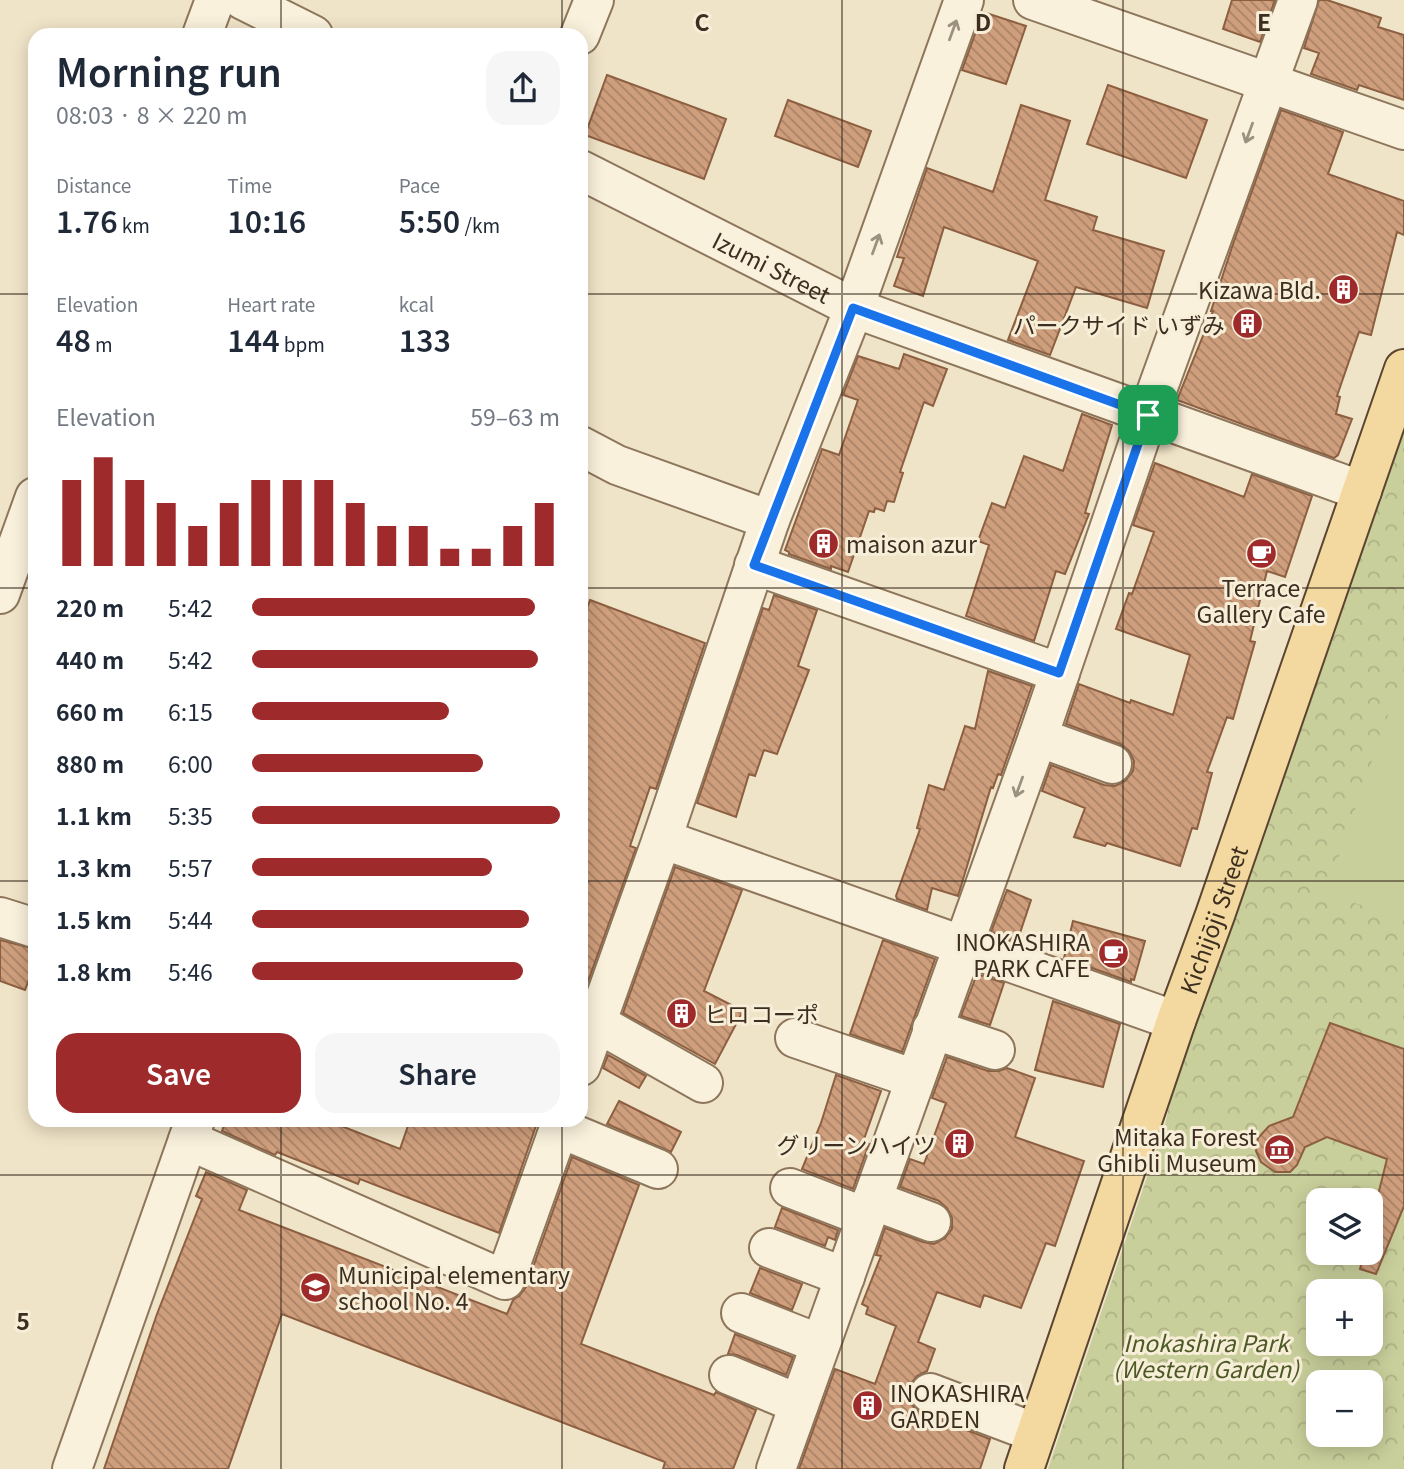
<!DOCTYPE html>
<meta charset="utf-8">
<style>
:root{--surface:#fff;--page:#f6f6f7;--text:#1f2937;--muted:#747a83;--accent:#9e2a2b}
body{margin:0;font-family:Georgia,"Noto Sans JP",serif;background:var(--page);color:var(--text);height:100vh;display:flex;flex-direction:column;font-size:26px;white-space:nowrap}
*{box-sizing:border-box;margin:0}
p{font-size:23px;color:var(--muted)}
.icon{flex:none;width:38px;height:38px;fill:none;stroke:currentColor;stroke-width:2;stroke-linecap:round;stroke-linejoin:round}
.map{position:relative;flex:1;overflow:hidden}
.drawer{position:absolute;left:28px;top:28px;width:560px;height:1099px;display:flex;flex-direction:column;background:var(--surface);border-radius:21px;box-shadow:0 4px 18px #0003}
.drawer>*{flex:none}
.controls{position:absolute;left:1306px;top:1188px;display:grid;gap:14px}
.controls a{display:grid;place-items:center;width:77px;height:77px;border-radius:14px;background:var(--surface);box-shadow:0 4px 18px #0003;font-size:35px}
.pin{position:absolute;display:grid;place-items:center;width:60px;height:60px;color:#fff;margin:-30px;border-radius:14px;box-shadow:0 4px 10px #0006}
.round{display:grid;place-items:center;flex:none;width:74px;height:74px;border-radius:21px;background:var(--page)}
.head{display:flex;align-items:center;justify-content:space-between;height:119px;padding:0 28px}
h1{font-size:38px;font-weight:600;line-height:52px}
.stats{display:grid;grid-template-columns:repeat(3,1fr);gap:10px;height:119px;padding:7px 28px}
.stats div{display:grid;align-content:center}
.stats b{font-size:30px;font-weight:600}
.stats small{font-size:19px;font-weight:400}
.stats p{font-size:19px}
.chart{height:196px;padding:14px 28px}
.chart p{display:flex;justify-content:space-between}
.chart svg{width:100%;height:126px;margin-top:7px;stroke:var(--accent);stroke-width:6}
.primary-button{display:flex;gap:14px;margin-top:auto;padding:14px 28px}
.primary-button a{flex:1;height:80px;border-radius:21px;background:var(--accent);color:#fff;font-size:28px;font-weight:600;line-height:80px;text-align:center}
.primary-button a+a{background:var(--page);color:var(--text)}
ul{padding:0 28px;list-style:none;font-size:23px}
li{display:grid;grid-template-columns:112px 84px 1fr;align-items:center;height:52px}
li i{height:18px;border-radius:9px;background:var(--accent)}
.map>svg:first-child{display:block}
.forest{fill:url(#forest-crowns);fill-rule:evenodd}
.pitch{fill:#c9cf9b}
.building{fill:url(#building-back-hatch);stroke:#8d5f41;stroke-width:2}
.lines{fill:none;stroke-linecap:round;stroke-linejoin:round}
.minor-casing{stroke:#8d765c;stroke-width:42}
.major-casing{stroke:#5b4430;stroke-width:42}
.minor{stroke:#faf1dc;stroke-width:38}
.major{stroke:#f3d9a0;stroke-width:38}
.oneway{stroke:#9c907e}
.route-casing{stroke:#fff;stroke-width:14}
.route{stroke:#1a73e8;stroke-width:9}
.grid{fill:none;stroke:#3d2e20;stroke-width:2;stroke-opacity:0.55}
.labels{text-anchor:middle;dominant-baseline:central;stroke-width:6;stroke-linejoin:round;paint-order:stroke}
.street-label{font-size:23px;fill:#3d2e20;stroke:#f7eed8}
.poi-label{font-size:23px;fill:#3d2e20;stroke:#f7eed8;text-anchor:end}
.park-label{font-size:23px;font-style:italic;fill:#4d5a26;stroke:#f7eed8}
.grid-label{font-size:23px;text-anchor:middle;font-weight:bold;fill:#3d2e20;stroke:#f7eed8;stroke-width:6;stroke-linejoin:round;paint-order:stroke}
</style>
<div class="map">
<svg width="1404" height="1469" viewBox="0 0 1404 1469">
<defs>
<pattern id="forest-crowns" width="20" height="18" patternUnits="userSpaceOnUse" patternTransform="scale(1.75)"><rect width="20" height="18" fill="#c9cf9b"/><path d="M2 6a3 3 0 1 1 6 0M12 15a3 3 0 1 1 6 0" fill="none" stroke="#aeb285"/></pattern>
<pattern id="building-back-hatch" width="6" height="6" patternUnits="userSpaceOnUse" patternTransform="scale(1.75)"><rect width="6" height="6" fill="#cf9f7d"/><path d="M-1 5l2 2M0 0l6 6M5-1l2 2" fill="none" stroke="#a98266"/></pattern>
</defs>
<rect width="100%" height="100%" fill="#f0e4c8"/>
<!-- forest -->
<path class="forest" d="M1404 417V1469H1048L1165 1124 1178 1067 1207 983 1224 948 1229 925 1240 901 1358 562ZM1318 1200H1370V1253H1318ZM1318 1292H1370V1344H1318ZM1318 1382H1370V1435H1318Z"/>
<!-- pitch -->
<path class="pitch" d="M1404 669V920L1326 893Z"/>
<!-- building -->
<path class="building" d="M1232 0H1275L1260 42 1223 29Z
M1319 0H1327L1381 18 1378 27 1404 35V100L1359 85 1357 90 1311 74 1319 53 1304 48Z
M983 12 1026 26 1006 84 962 70Z
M607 75 726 119 704 179 585 135Z
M1108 85 1207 120 1186 178 1087 144Z
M788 100 871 131 858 167 775 136Z
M1021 105 1070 121 1045 200 1097 217 1093 230 1164 251 1147 308 1076 287 1050 355 1008 340 1038 261 944 227 923 296 894 286 904 258 897 257 927 168 993 192Z
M1281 110 1343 132 1328 174 1404 201V235L1397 232 1371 335 1359 332 1337 396 1340 397 1336 414 1352 419 1338 455 1334 458 1177 400 1213 311H1211L1233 244Z
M904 354 947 369 933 406 924 402 900 472 903 473 894 502 887 501 884 511 875 508 874 512 869 511 848 572 831 566V569L789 554V552L785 550 822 449 839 455 858 400 843 395 858 356 899 369Z
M1082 414 1112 425 1085 513 1089 514 1065 574 1056 571 1034 641 966 616 989 545 978 541 992 503 1005 508 1024 456 1063 471Z
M1155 463 1244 497 1252 474 1312 496 1285 577 1267 571 1250 641 1255 642 1233 719 1227 717 1207 772 1212 773 1197 829 1192 828 1180 866 1107 843 1105 846 1074 837 1085 808 1042 791 1051 765 1104 785 1115 786 1125 781 1133 771 1134 761 1129 751 1120 744 1066 724 1079 684 1130 703 1131 700 1173 715 1190 655 1116 629 1129 593 1132 594 1154 532 1133 525Z
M774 595 817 610 798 666 809 670 777 754 764 750 755 776 749 774 736 817 697 803 763 608 769 610Z
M590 600 705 643 656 789 650 787 630 846 636 848 581 1001V625Z
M988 671 1032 686 1001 775 998 774 993 788 991 787 958 896 932 888 927 910 897 899 896 896 920 829 917 828 929 785 944 790 965 726 975 729Z
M675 867 742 890 704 991 743 1011 715 1064 623 1013Z
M1007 890 1031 900 1017 942 991 932Z
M1073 921 1145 941 1134 980 1131 979V982L1064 958Z
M0 940 35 949V963L25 990 0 981Z
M883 940 935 959 902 1052 850 1034Z
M977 974 1004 983 990 1025 961 1016Z
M1053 1001 1120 1024 1103 1087 1035 1070Z
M1330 1023 1404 1049V1206L1376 1274 1360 1269 1364 1253H1370V1227L1387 1159 1327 1137 1305 1147 1297 1165 1290 1172H1275L1261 1162 1256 1151 1258 1138 1269 1126 1293 1117Z
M608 1055 646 1076 639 1088 603 1068Z
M947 1057 988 1071H999L1007 1068 1035 1078 1015 1137 1084 1161 1055 1246 1046 1243 1021 1308 984 1295 980 1307 937 1292 918 1342 935 1349 927 1371 917 1376 909 1386 908 1396 913 1406 922 1413 990 1439 980 1469H799L835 1369 875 1384 896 1326 866 1314 868 1307 862 1304 881 1256 876 1255 885 1228 923 1242 934 1244 945 1238 952 1229V1218L947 1208 939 1201 900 1187 910 1159 924 1164 946 1103 932 1098Z
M836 1075 881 1091 863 1142 869 1144 853 1189 802 1169 821 1123Z
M619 1101 681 1132 671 1152 607 1124Z
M226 1120H326L400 1149 410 1120H538L499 1233 360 1179 358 1184 277 1152 275 1155 222 1131Z
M572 1157 639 1185 581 1344 714 1395 716 1392 756 1410 733 1469H663L665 1462 282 1314 228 1469H104L157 1314 202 1199 196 1196 206 1172 247 1190 239 1210 507 1314 513 1300 519 1296 526 1287Z
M782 1208 838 1230 835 1240 828 1237 825 1246 775 1227Z
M760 1268 802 1284 792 1310 750 1293Z
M735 1334 793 1357 786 1375 737 1355 728 1354Z"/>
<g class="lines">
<defs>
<g id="minor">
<path d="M243 0 313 35"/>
<path d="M1033 0 1404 130"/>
<path d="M202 35 215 0"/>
<path d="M580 35 594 0"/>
<path id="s1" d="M581 170 854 308 1362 491"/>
<path d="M581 446 617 465 770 520"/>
<path d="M754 565 1060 673"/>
<path d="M0 594 35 497"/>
<path d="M1038 737 1112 764"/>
<path d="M662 839 1176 1021"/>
<path d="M0 917 35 928"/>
<path d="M597 1023 703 1083"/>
<path d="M932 1029 995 1050"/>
<path d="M795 1038 915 1079"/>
<path d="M581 1066 662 839 770 520 854 308 964 0"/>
<path d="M559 1128 658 1169"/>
<path d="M188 1140 505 1280 562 1120"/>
<path d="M790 1188 865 1217"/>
<path d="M872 1200 931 1222"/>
<path d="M769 1248 845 1277"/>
<path d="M741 1313 820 1344"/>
<path d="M729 1375 799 1404"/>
<path d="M930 1393 1036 1433"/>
<path d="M72 1469 195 1120"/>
<path d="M776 1469 1038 737 1148 415 1298 0"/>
</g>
<g id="major">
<path id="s2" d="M1024 1469 1176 1021 1215 915 1404 369"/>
</g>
</defs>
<!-- minor casing -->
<use href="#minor" class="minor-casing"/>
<!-- major casing -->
<use href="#major" class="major-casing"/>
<!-- minor -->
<use href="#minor" class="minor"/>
<!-- major -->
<use href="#major" class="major"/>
</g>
<!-- one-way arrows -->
<defs><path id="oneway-shaft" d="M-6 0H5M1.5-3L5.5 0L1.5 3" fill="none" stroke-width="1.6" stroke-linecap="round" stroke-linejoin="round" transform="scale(1.75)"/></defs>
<g class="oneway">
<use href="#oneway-shaft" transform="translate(953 30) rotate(-70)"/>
<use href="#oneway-shaft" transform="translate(1249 133) rotate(110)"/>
<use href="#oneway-shaft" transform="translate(876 244) rotate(-70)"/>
<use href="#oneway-shaft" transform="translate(1019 787) rotate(110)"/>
</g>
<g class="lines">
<defs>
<path id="route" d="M853 308 1148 415 1059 673 754 565Z"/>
</defs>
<!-- route casing -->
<use href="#route" class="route-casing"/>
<!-- route -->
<use href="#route" class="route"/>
</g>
<!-- grid -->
<path class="grid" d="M281 0V35M562 0V35M842 0V1469M1123 0V1469M0 294H35M581 294H1404M0 588H35M581 588H1404M0 881H35M581 881H1404M281 1120V1469M562 1120V1469M0 1175H1404"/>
<!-- icons -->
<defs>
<symbol id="building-disc" viewBox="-11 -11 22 22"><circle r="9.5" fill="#9e2a2b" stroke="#f7eed8"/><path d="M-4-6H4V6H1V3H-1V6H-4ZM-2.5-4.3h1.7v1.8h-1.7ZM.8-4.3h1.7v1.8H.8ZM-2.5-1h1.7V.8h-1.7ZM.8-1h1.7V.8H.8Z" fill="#fff"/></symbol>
<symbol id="cafe-disc" viewBox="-11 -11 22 22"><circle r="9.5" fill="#9e2a2b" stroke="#f7eed8"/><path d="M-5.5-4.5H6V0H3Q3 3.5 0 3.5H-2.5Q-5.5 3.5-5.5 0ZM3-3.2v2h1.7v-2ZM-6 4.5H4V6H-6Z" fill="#fff"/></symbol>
<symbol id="museum-disc" viewBox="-11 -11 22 22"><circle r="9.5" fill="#9e2a2b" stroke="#f7eed8"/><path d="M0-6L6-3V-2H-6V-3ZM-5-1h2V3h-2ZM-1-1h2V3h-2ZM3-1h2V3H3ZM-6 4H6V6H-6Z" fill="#fff"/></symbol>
<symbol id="school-disc" viewBox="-11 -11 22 22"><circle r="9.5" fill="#9e2a2b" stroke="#f7eed8"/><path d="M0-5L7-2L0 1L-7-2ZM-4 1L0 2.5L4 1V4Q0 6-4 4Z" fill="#fff"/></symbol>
</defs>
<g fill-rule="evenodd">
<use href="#building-disc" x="1326" y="272" width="35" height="35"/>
<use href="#building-disc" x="1230" y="306" width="35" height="35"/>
<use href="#building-disc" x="806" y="526" width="35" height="35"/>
<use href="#cafe-disc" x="1244" y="536" width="35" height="35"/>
<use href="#cafe-disc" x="1096" y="936" width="35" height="35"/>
<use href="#building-disc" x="664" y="996" width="35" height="35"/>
<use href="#building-disc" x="942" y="1126" width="35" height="35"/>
<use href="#museum-disc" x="1262" y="1132" width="35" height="35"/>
<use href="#school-disc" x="298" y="1270" width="35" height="35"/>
<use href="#building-disc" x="850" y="1388" width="35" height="35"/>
</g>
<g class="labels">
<!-- street labels -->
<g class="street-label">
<text stroke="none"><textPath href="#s1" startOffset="214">Izumi Street</textPath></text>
<text stroke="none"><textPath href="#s2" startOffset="581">Kichijōji Street</textPath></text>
</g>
<!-- poi labels -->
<g class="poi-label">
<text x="1321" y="289">Kizawa Bld.</text>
<text x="1225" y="324">パークサイド いずみ</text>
<text x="846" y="543" text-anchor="start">maison azur</text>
<text x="1261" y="587" text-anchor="middle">Terrace<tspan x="1261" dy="26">Gallery Cafe</tspan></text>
<text x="1090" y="941">INOKASHIRA<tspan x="1090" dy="26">PARK CAFE</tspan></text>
<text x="704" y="1013" text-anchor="start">ヒロコーポ</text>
<text x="1257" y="1136">Mitaka Forest<tspan x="1257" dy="26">Ghibli Museum</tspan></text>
<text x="936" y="1144">グリーンハイツ</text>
<text x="338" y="1274" text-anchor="start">Municipal elementary<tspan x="338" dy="26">school No. 4</tspan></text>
<text x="890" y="1392" text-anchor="start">INOKASHIRA<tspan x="890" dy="26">GARDEN</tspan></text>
</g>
<!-- park labels -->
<g class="park-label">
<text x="1206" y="1342">Inokashira Park<tspan x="1206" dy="26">(Western Garden)</tspan></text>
</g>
</g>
<g class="grid-label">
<text x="702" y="31">C</text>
<text x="983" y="31">D</text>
<text x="1264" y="31">E</text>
<text x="23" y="1330">5</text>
</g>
</svg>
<div class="controls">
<a><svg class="icon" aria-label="layers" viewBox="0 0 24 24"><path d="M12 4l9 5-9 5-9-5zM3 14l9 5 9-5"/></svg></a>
<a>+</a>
<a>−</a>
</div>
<div class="pin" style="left:1148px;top:415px;background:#1e9e55"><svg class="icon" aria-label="arrive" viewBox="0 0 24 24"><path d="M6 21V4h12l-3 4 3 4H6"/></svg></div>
<section class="drawer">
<div class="head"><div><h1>Morning run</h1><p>08:03 · 8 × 220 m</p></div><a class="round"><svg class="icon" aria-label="share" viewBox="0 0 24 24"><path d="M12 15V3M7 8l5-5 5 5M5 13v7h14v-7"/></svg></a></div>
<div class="stats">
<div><p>Distance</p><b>1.76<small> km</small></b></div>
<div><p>Time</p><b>10:16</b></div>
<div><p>Pace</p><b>5:50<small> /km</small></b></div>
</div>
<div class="stats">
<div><p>Elevation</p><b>48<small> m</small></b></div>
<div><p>Heart rate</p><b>144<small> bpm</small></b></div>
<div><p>kcal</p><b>133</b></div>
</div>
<div class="chart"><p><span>Elevation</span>59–63 m</p>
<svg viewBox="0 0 160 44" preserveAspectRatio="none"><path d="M5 44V14M15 44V6M25 44V14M35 44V22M45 44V30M55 44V22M65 44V14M75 44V14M85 44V14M95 44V22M105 44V30M115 44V30M125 44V38M135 44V38M145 44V30M155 44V22"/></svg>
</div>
<ul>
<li><b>220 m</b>5:42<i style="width:92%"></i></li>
<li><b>440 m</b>5:42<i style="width:93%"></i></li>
<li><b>660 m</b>6:15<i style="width:64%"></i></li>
<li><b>880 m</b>6:00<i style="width:75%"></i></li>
<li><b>1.1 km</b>5:35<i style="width:100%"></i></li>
<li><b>1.3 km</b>5:57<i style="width:78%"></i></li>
<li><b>1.5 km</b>5:44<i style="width:90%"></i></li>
<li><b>1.8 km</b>5:46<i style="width:88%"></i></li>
</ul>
<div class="primary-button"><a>Save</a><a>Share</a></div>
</section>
</div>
